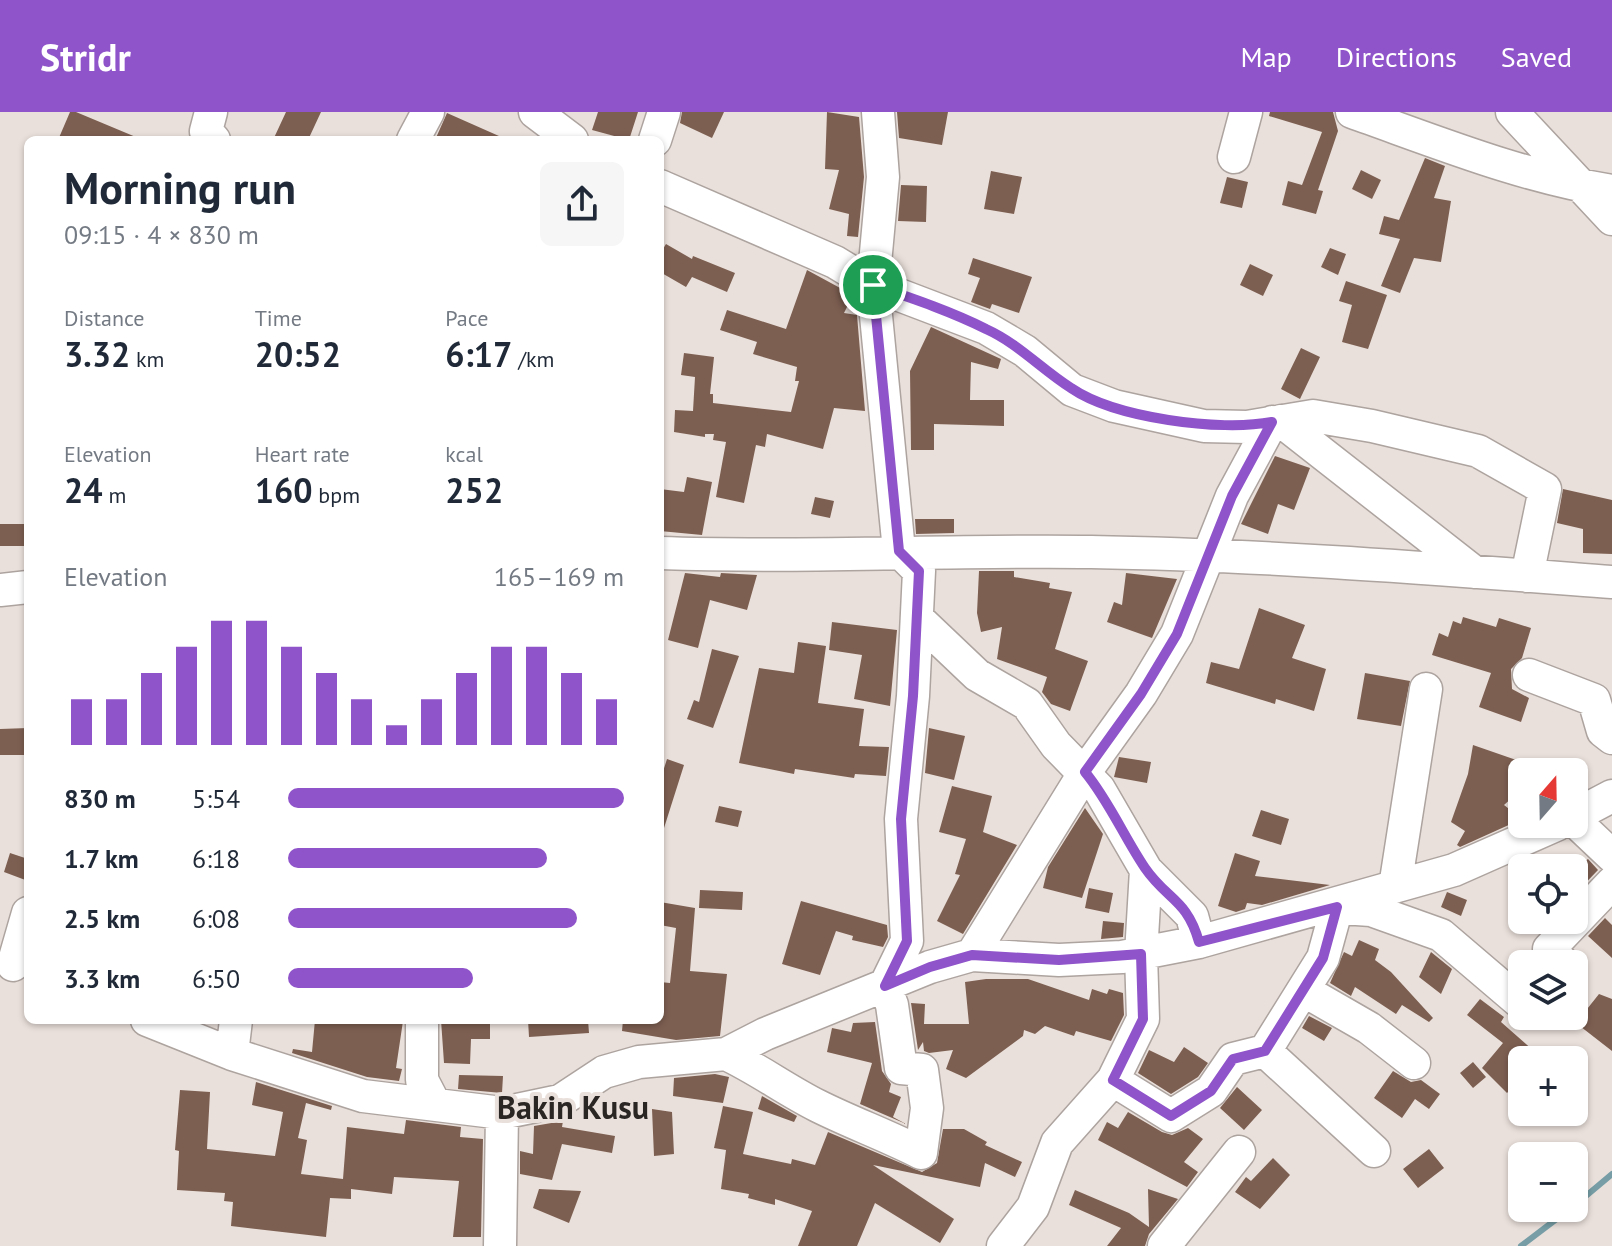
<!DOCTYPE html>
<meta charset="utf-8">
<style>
:root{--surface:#fff;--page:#f6f6f7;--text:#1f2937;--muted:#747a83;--accent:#8f53ca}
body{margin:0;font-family:"PT Sans",sans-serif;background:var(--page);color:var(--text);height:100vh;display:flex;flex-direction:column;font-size:30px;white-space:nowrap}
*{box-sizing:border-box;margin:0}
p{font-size:26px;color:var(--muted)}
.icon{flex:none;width:44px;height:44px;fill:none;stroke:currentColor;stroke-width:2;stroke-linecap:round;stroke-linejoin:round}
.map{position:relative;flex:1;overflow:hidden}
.sheet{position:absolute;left:24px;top:24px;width:640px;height:888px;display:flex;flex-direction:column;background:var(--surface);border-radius:12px;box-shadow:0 2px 6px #0004}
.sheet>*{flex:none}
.needle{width:52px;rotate:20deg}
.tools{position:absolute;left:1508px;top:646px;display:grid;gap:16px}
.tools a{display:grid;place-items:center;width:80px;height:80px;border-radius:12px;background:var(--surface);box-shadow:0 2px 6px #0004;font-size:40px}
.pin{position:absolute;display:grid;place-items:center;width:68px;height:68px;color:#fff;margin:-34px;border:4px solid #fff;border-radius:50%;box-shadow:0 2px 8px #0007}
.round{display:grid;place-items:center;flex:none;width:84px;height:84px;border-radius:12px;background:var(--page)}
.head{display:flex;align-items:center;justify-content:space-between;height:136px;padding:0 40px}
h1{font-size:44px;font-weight:700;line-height:60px}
.metrics{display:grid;grid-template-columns:repeat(3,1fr);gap:12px;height:136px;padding:8px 40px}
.metrics div{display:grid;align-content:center}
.metrics b{font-size:34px;font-weight:700}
.metrics small{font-size:22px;font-weight:400}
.metrics p{font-size:22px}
.chart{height:224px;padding:16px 40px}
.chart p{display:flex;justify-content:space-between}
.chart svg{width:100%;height:144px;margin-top:8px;stroke:var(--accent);stroke-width:6}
ul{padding:0 40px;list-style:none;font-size:26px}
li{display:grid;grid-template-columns:128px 96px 1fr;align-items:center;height:60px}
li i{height:20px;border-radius:10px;background:var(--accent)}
header{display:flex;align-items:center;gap:48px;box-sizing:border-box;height:112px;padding:0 40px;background:var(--accent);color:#fff}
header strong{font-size:38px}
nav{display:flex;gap:44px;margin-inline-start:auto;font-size:28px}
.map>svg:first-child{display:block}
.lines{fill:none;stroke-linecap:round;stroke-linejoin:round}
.stream{stroke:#779ea6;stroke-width:6}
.building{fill:#7d5f51}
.minor-casing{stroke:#ada39f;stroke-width:35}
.minor{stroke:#fff;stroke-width:32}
.route-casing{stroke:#fff;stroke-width:16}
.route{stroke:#8f53ca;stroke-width:10}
.labels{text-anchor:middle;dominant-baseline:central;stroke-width:8;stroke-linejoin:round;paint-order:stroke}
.quarter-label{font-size:32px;font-weight:bold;fill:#2a2624;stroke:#eae0db}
</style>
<header>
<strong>Stridr</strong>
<nav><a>Map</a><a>Directions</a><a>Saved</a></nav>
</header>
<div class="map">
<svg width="1612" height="1134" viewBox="0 0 1612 1134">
<rect width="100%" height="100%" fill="#eae0db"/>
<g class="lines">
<!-- stream -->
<path class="stream" d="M1574 1094 1612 1062
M1521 1134 1571 1096"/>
</g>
<!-- building -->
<path class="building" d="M70 0H76L143 28H58Z
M286 0H321L308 28H273Z
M598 0H638L629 28 592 18Z
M682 0H724L712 26 680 11Z
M827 0 859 5 864 65 858 125 847 124 849 102 829 97 839 58 825 57Z
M897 0H948L942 33 899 26Z
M1270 0H1333L1338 19 1318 78 1323 79 1316 102 1282 93 1288 69 1302 73 1322 20 1269 4Z
M447 1 508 28H435Z
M1425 46 1445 54 1434 86 1451 89 1441 150 1414 146 1400 181 1381 174 1400 127 1379 122 1384 104 1399 108Z
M1361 58 1381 68 1372 87 1352 77Z
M991 59 1022 65 1014 102 984 97Z
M1227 65 1248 70 1242 96 1220 91Z
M901 73 927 74 926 110 898 109Z
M666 132 692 147 693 144 735 161 727 180 692 165 686 175 660 160V142Z
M1330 136 1346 142 1338 163 1321 155Z
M973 146 1032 165 1019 201 992 192 990 197 971 190 980 166 968 162Z
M1250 152 1273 163 1263 184 1240 173Z
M807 158 853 183 844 201 857 203 865 299 834 296 823 337 767 322 765 335 756 333 744 391 716 385 726 330 713 328 714 322H705V325L674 320 675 298 693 299 695 265 681 263 684 241 714 245 710 282H713V291L791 300 799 269H795L797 255 753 242 757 230 720 218 727 198 786 217Z
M1346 169 1387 183 1368 237 1342 230 1352 193 1339 189Z
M931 215 1001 247 998 257 971 250 970 288H1004V314L934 312V338H911L910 259Z
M1301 236 1320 245 1300 287 1281 277Z
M1275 344 1310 356 1294 398 1278 392 1268 422 1241 412Z
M687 365 712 370 702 423 660 419V377L684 380Z
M1563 377 1612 388V442L1583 441V417L1557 411Z
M815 385 834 389 830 406 811 402Z
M915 407H954V421L916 422Z
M0 412H28V434H0Z
M979 459H1014V465L1050 471 1049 476 1072 480 1055 537 1088 549 1070 599 1051 592 1042 580 1047 565 997 547 1002 515 981 520 977 501Z
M685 461 720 465 721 461 757 463 747 498 710 488 698 536 668 528Z
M1126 461 1177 467 1152 526 1107 510 1114 490 1122 493Z
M1259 496 1305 513 1292 546 1326 557 1314 599 1276 587 1275 592 1206 571 1211 550 1239 557Z
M1463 505 1496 515 1499 506 1531 516 1522 546 1511 557 1512 577 1529 586 1521 610 1479 595 1491 561 1432 543 1439 521 1448 525 1453 509 1461 512Z
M832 510 897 518 890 594 854 587 862 543 829 538Z
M798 530 826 534 818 591 864 597 859 634 889 635 886 664 855 662 854 666 795 657 794 662 739 651 759 556 794 561Z
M712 537 739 544 713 616 687 607 694 588 699 590Z
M1365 561 1410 569 1401 614 1357 607Z
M28 616V643H0V617Z
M929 616 965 624 954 668 925 661Z
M1473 633 1522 650V677L1504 693 1522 707 1460 735 1457 733 1465 719 1451 710 1468 662Z
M1119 645 1151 650 1147 671 1114 665Z
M667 647 684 653 664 716H660V669Z
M952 674 992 684 983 720 1017 733 963 822 937 809 960 763 955 762 966 727 939 720Z
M719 694 742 699 738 715 715 710Z
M1085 696 1103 722 1082 786 1043 776 1048 755Z
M1261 698 1289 707 1281 733 1252 724Z
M10 741 28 747V769L4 760Z
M1235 741 1260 749 1255 764 1330 773 1262 793 1247 791 1245 797 1236 800 1218 794Z
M1588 747 1598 758 1574 783V757Z
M1089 776 1113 781 1109 801 1085 796Z
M700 778 743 780 742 798 699 796Z
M1447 780 1467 788 1461 804 1441 795Z
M801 789 887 813 888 825 883 835 852 828 853 824 836 819 820 863 782 852Z
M660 790 695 796 690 859 727 862 720 924 676 928 622 919 623 908H660V870L670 871 676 816 660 813Z
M1605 806 1612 813V846L1588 824Z
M1103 809 1124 811 1123 825 1101 827Z
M1359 828 1379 837 1375 848 1391 860 1433 906 1429 910 1402 893 1396 902 1355 875 1351 884 1330 871 1344 840 1352 844Z
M1431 840 1452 857 1441 882 1419 865Z
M986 867H1028L1089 888 1092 877 1107 882 1109 877 1123 881 1124 903 1111 929 1076 919 1074 924 1045 914 1035 922 1024 918 1023 924 966 966 946 957 953 938 929 941 924 939 923 930 918 938 911 891 925 892 924 912H969L965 870Z
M1599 882 1612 887V939L1576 911Z
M1480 887 1504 905 1501 910 1544 948H1522V965L1507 981 1482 956 1503 931 1467 903Z
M1309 904 1332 916 1324 929 1302 916Z
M315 908 403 909 396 956 402 957 399 969 367 965 292 941 293 937 312 940Z
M441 908H490V927H471L470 952 444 951Z
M528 908H588L589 921 529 925Z
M875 910 882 959 891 972 889 980 901 985 893 1005 906 1012 860 992 872 951 827 940 832 916 851 920 853 911Z
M1184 935 1208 951 1198 965 1171 982 1138 961 1149 938 1174 950Z
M1473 950 1486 965 1473 976 1460 961Z
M1393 959 1411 970 1421 968 1440 982 1429 997 1415 987 1402 1006 1374 986Z
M715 962 729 965 723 991 673 984 674 966Z
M459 963 503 964 502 981 458 977Z
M256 970 332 994 331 998 306 991 298 1026 307 1028 301 1062 343 1067 347 1015 404 1022 406 1008 461 1015 460 1025 483 1027 481 1125H453L459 1069 394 1065 392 1082 351 1077V1087L330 1086 326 1125 231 1114 233 1090 224 1089 225 1081 177 1078 179 1039 175 1038 180 978 210 980 207 1037 275 1044 283 1000 252 993Z
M1237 975 1262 998 1244 1018 1220 996Z
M762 984 797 1004 794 1010 758 997Z
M723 994 753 1000 743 1042 791 1052 792 1047 815 1053 828 1020 922 1060 937 1051 943 1017H964L987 1030 985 1033 1022 1050 1015 1065 985 1051 980 1075 873 1053 954 1107 940 1131 875 1091 857 1134H798L812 1099 775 1087V1093L748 1086 749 1082 721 1077 726 1038 714 1036Z
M652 997 672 1000 674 1042 654 1044Z
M1128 1000 1162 1020 1172 1023 1188 1016 1203 1027 1184 1050 1198 1060 1187 1075 1098 1028 1107 1010 1118 1016Z
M563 1009 562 1015 615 1024 612 1041 562 1032 552 1068 520 1062V1039L533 1042 534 1014Z
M1429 1037 1444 1056 1418 1076 1403 1057Z
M1273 1046 1290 1063 1260 1097 1235 1080 1246 1065 1251 1069Z
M539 1077 581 1079 569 1111 533 1096Z
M1148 1077 1178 1087 1149 1122 1145 1134H1107L1121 1116 1069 1093 1075 1078 1129 1101 1149 1115Z"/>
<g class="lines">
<defs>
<path id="minor" d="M211 0 206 19 214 28
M535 0 572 28
M1352 0C1437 30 1523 65 1612 79
M1512 0 1612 107
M413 28 428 0
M655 28 664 0
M1234 45 1246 0
M660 74 835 150 873 173 986 216 1025 239 1072 278 1114 294 1204 314 1247 315 1313 304 1372 314 1478 339 1545 377 1527 464
M1281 309 1474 460
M660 441C804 446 947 438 1091 440 1265 443 1439 457 1612 470
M0 478 28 475
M917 506 977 563 1027 592 1056 633 1099 677 1146 758 1192 804 1199 830
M1529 563 1594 588 1603 619 1612 626
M1574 704 1612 684
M1574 708 1612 744
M1395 775 1426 577
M1337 795 1323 846 1265 939 1374 1039
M1342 796 1371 798 1441 823 1522 892
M972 843 1085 660 1141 582 1177 522 1232 384 1272 310
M1564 852 1549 837 1612 771
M13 853 28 801
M1303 878 1369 916 1414 951
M147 908 232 942 363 984 502 1001 560 989 604 960 639 950 726 942 765 922 930 855 972 843 1059 848 1122 845 1199 830 1454 758 1558 712
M422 908V968L434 991
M232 942 236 908
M726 942C758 957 786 978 818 994 852 1011 888 1024 921 1041L927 996 922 958 901 956 892 893 885 874 907 829 901 707 913 584 919 459 899 439 873 173 883 65 878 0
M1113 968 1171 1004 1211 979 1233 947 1265 939
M500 1134 502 1001
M1003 1134 1033 1095 1057 1031 1113 968 1143 907 1141 842 1146 758
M1164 1134 1239 1040"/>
</defs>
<!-- minor casing -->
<use href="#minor" class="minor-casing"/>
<!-- minor -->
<use href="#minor" class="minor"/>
</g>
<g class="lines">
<defs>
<path id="route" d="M873 173C911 186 950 199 986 217 1019 232 1041 257 1071 276 1115 306 1220 320 1272 310L1232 384 1177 522 1141 582 1085 660C1109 689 1124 725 1145 756 1167 788 1187 787 1199 830L1337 795 1323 846 1265 939 1233 947 1211 979 1171 1004 1113 968 1143 907 1141 842 1059 848 972 843 930 855 885 874 907 829 901 707 913 584 919 459 899 439Z"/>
</defs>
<!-- route casing -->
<use href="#route" class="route-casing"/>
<!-- route -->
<use href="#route" class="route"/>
</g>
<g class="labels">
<!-- quarter labels -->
<g class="quarter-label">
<text x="573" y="995">Bakin Kusu</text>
</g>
</g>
</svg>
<div class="tools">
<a><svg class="needle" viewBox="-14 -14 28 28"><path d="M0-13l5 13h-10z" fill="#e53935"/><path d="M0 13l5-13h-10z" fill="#747a83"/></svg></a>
<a><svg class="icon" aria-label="locate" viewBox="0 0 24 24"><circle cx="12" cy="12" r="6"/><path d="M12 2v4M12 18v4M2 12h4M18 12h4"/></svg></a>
<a><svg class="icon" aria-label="layers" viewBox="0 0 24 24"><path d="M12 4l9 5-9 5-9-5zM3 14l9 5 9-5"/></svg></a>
<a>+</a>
<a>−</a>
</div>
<div class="pin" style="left:873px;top:173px;background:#1e9e55"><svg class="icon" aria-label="arrive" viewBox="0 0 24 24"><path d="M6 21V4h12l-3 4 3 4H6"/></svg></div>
<section class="sheet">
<div class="head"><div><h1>Morning run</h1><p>09:15 · 4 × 830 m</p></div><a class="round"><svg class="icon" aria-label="share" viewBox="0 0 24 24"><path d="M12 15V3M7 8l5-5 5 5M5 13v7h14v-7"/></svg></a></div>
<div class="metrics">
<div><p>Distance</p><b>3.32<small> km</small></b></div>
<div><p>Time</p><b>20:52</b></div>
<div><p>Pace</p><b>6:17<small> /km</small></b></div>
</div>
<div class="metrics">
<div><p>Elevation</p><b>24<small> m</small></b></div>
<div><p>Heart rate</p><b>160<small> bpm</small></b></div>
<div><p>kcal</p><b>252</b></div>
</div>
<div class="chart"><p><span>Elevation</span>165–169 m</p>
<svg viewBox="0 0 160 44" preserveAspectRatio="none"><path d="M5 44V30M15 44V30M25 44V22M35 44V14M45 44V6M55 44V6M65 44V14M75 44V22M85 44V30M95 44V38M105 44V30M115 44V22M125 44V14M135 44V14M145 44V22M155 44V30"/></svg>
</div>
<ul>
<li><b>830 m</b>5:54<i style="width:100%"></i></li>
<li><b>1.7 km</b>6:18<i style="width:77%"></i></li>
<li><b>2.5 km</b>6:08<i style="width:86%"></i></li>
<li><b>3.3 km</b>6:50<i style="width:55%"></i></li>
</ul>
</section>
</div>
